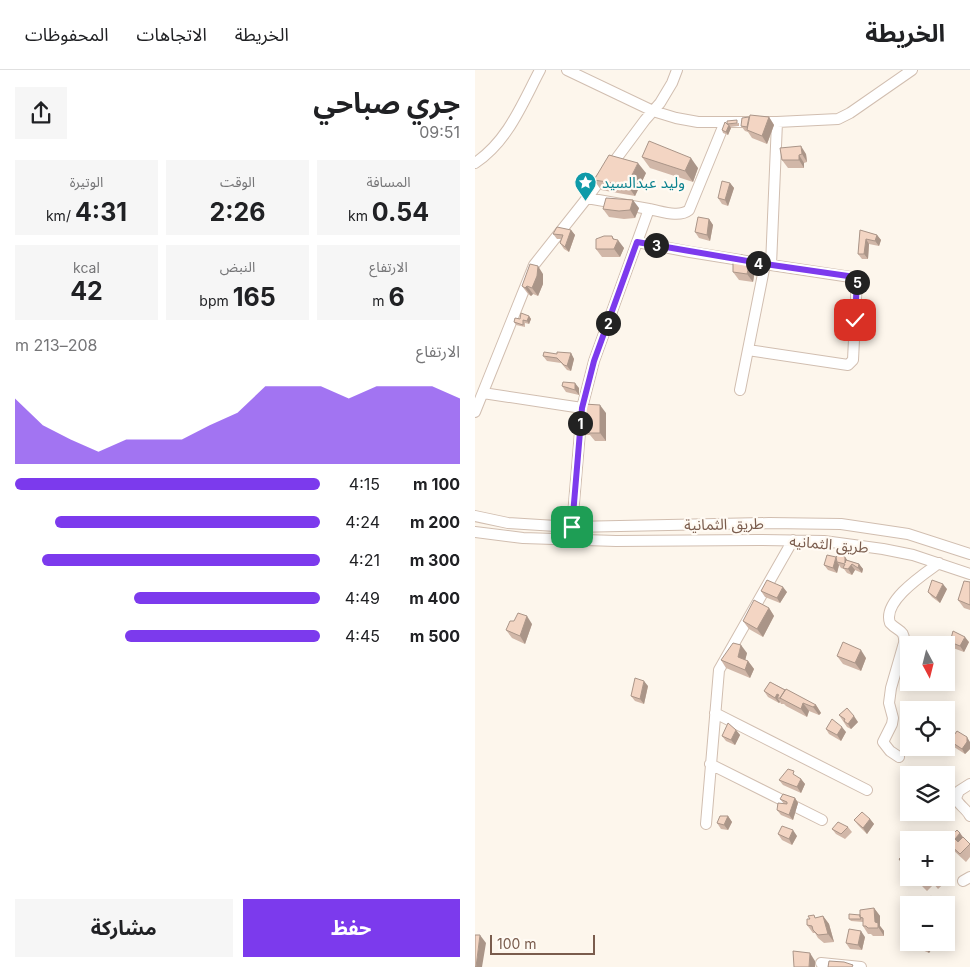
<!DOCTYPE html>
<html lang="ar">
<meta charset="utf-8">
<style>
:root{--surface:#fff;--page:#f6f6f6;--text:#202124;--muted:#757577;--line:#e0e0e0;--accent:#7c3aed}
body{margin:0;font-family:Inter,"Noto Sans Arabic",sans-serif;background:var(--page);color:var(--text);direction:rtl;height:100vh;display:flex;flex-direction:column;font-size:19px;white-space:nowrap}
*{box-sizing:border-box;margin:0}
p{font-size:16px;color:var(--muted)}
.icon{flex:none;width:28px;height:28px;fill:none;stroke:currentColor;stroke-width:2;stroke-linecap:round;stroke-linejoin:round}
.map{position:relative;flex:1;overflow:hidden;direction:ltr}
.details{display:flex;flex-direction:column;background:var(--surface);width:475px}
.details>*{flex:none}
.needle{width:32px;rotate:173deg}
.buttons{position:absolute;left:425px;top:566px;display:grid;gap:10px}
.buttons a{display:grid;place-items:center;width:55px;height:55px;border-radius:0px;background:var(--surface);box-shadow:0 2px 12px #0003;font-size:25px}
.scale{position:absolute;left:15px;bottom:12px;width:105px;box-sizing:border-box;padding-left:5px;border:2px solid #7a5c4d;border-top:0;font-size:14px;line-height:18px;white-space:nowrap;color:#7a5c4d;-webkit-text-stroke:4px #fffaf3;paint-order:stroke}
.pin{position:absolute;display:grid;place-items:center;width:42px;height:42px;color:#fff;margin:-21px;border-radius:10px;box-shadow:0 2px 8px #0006}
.km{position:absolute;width:25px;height:25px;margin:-12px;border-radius:50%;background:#222;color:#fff;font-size:14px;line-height:25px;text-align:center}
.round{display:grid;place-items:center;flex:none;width:52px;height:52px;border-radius:0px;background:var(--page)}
.overview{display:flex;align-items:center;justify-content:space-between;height:85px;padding:0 15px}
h1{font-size:28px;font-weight:700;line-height:38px}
.figures{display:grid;grid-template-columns:repeat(3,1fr);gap:8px;height:85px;padding:5px 15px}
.figures div{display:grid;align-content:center;border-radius:0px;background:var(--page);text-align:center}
.figures b{font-size:25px;font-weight:700}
.figures small{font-size:14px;font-weight:400}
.figures p{font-size:14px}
.chart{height:140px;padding:10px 15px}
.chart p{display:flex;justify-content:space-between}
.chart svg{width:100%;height:90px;margin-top:5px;fill:var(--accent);opacity:.7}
.button{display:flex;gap:10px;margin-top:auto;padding:10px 15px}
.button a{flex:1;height:58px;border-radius:0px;background:var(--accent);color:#fff;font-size:20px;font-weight:700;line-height:58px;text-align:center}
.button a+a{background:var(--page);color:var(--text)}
ul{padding:0 15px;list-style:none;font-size:16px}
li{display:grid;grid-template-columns:80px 60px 1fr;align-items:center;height:38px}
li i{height:12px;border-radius:6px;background:var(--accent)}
header{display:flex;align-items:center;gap:30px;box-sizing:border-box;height:70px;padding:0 25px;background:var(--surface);border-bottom:1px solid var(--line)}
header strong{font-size:24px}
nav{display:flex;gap:28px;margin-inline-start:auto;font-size:18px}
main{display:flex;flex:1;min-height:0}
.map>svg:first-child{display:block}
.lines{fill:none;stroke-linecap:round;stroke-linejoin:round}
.minor-casing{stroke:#d1beb0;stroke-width:12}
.minor{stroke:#fff;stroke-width:10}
.wall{fill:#d1b7a8}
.shaded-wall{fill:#aa9588}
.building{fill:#f3d5c3;stroke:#aa9588}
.route-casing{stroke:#fff;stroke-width:10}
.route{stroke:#7c3aed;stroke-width:6}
.labels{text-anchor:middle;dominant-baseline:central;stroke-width:4.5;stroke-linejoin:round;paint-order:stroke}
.culture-label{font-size:15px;fill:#0d838f;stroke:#fffaf3;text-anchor:start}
.street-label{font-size:15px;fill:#7a5c4d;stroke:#fffaf3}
</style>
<header>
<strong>الخريطة</strong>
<nav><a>الخريطة</a><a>الاتجاهات</a><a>المحفوظات</a></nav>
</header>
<main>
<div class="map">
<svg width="495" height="897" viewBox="0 0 495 897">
<rect width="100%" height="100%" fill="#fdf6ec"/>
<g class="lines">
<defs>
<path id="minor" d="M92 0 178 41 201 48 223 52H302L363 49 375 43 437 0
M0 93C33 71 47 34 65 0
M174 139C186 141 204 148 214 140L250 52
M162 172 215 182 296 195 302 52
M273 280 373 295 378 290 382 208 296 195
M265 320 290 194
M8 323 107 338
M0 342 59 195 112 128 170 50 185 33 197 13 202 0
M0 446 33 453 97 457 294 453 366 454 433 464 495 484
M97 457 107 338 119 291 174 139 112 128
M0 462 48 468 141 471 284 470 349 471 408 479 438 485 495 504
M240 643 392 720
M424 687 415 681 408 672 417 654 418 648 414 633 416 618 429 573C430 559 423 562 415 553 407 531 449 504 464 493
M235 694 347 750
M495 714 484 721 481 728C483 735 491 738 495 746
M231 754 244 600 318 470
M488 811 495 807
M346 893 386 897"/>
</defs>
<!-- minor casing -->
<use href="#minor" class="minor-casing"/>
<!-- minor -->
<use href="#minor" class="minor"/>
</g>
<!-- wall -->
<path class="wall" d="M294 47 299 55 292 74 277 68 273 62 270 61 266 56Z
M264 53V56L255 57 256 58 253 65 248 63 247 60 252 54Z
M305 78 331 84 332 92 329 93V98H313L307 90Z
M167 87 223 98 218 112 175 98Z
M171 103 160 126 126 120 119 110Z
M255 113 259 118 253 136 247 134 243 128Z
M164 138 160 148 149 149 134 147 128 139Z
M234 149 238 155 235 171 224 168 220 162Z
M96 160 100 165 94 182 89 179 85 173 86 169H82L78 164Z
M385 160 402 165 406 170 404 176 394 174 393 189H387L383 184Z
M139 169 149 178 145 187H127L121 179Z
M276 187 281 195 278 212 264 210 258 202Z
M68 204V214L63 226 58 224 56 226 53 224 47 216Z
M54 246 56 249 54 254 50 253V257L41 255 39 252Z
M96 283 99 289 96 301 92 300 86 293 72 291 68 286Z
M87 316 104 318V325L91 322Z
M131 343V371H120L115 365H109L103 357Z
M372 490 384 494 388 499 387 503 380 500 377 505 372 503 369 499 366 498 364 495 362 503 353 500 349 495Z
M495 512V540L489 538 483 530Z
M472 519 465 533 457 527 453 522Z
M286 521 312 522 305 533 290 527Z
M294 538 299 546 288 567 274 559 268 551Z
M57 554 50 574 37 568 31 560Z
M475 572H494L489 582 478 578Z
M272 583 270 590 273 591 279 599 275 608 251 598 246 590Z
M362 586 391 588 386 601 368 594Z
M295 612 341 635 346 643 344 645 334 641 332 647 311 636 309 634H306L305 632 304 633 293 627 289 621Z
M173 616 169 634 160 631 156 626Z
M364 645 383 652 376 659 372 657Z
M351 659 371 662 366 671 354 664Z
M261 660 265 665 260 675 251 671 247 666Z
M475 671 495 672V679L490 684 479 677Z
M322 707 326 709 330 714 326 723 308 715 304 710Z
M320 728 323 733 318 750 306 745 302 740 309 734 305 729Z
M253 746 257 752 253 760 246 759 242 753Z
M395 749 399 754 392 764 383 755 379 750Z
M373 757 377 762 370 769 361 764 357 759Z
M485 763 489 768 495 774V787L491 792 477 779 471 771Z
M303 764 322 766 317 775 307 770Z
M434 785V792L429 796 424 789Z
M471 800 476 807 463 819 454 808H471Z
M441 808H453L458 815 452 821 447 816Z
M399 838 405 846V856L409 861V866H398L396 864H393L388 856V852L376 851 374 849Z
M348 846 354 854 359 872 349 873 343 868 340 863H338L332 855 341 848Z
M434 856V872H460V874L454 883 434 874 428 866Z
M390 867 387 880 375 879 371 873Z"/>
<!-- shaded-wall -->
<path class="shaded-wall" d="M294 47 299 55 292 74 287 66Z
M254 55 256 58 253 65 251 62Z
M326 76 331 84 332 92 327 84Z
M324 85 329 93V98L324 90Z
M216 88 223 98 218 112 210 101Z
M163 93 171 103 160 126 152 115Z
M255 113 259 118 253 136 250 130Z
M158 130 164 138 160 148 155 140Z
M234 149 238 155 235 171 232 165Z
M96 160 100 165 94 182 90 177Z
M402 165 406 170 404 176 400 171Z
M137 166 142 174 143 170 149 178 145 187 139 179Z
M391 169 394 174 393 189 389 184Z
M276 187 281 195 278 212 272 204Z
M63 196 68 204V214L63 226 57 218Z
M52 216 58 224 56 226 50 218Z
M54 246 56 249 54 254 52 251Z
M96 283 99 289 96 301 92 296Z
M100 313 104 318V325L100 320Z
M125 335 131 343V371L125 363Z
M361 487 362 492 364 495 362 503 358 498Z
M370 487 380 500 377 505 373 499 370 493Z
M384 494 388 499 387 503 383 498Z
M468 514 472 519 465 533 461 528Z
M308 517 312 522 305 533 302 528Z
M294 538 299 546 288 567 282 559Z
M52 546 57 554 50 574 45 566Z
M490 567 494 572 489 582 485 576Z
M266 575 272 583 269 595 263 587Z
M386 580 391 588 386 601 380 593Z
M273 591 279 599 275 608 270 600Z
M169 611 173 616 169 634 165 629Z
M302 624 305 628H302L305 632 304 633 300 628Z
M328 633 334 641 332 647 326 639Z
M341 635 346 643 344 645 338 637Z
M379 646 383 652 376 659 373 654Z
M367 657 371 662 366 671 362 665Z
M261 660 265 665 260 675 256 670Z
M492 667 495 672V679L490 684 487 679Z
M326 709 330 714 326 723 322 717Z
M320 728 323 733 318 750 314 745Z
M253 746 257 752 253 760 249 755Z
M395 749 399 754 392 764 388 758Z
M318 760 322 766 317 775 314 769Z
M485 763 490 771 486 778 480 769Z
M399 838 405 846V856L409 861V866L400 852Z
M348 846 354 854 359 872 353 864Z
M386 861 390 867 387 880 383 875Z
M5 865 11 873 7 897H1Z
M450 872H460V874L454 883 448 875Z
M335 883 340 891V897H334Z"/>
<!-- building -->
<path class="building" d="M275 45 294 47 287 66 272 60Z
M274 47 272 57 266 56 267 48Z
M262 50V53L252 54 254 55 251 62 247 60 250 52 252 54V51Z
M174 71 216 88 210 101 167 87Z
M326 76 327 84 324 85V90H307L305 78Z
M134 85 163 93 152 115 119 110Z
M247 111 255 113 250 130 243 128Z
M131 128 158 130 155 140 144 141 128 139Z
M223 147 234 149 232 165 220 162Z
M82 157 96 160 90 177 85 173 88 165 78 164Z
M385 160 402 165 400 171 391 169 389 184H383Z
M129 166H137L138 169 143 170 139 179H121V169Z
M266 185 276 187 272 204 258 202V191L264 192Z
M55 194 63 196 62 206 57 218 52 216 50 218 47 216Z
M46 243 54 246 52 251 48 250V255L39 252 40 248 45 249Z
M69 282 82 284V282L96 283 92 296 89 295 82 288 68 286Z
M88 312 100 313V320L87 316Z
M109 334 125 335V363H114L113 357H103L105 342Z
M364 484 370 487V493L371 490 384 494 383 498 377 494 373 499 368 498 370 494 362 492 361 487Z
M352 485 361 487 358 498 349 495Z
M292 510 308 517 302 528 286 521Z
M457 510 468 514 461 528 453 522Z
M489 511 495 512V535L483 530Z
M279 530 294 538 282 559 268 551Z
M43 543 52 546 45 566 31 560 35 551H39Z
M478 561 490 567 485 576 475 572Z
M368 572 386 580 380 593 362 586Z
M258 573 266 575 263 587 273 591 270 600 246 590Z
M160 608 169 611 165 629 156 626Z
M295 612 310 620 305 628H306H302L304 625 302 624 300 628 289 621Z
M311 619 341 635 338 637 328 633 326 639 305 628Z
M372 638 379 646 373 654 369 651 370 649 364 645Z
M357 649 367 657 362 665 351 659Z
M253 653 261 660 256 670 247 666Z
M482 661 492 667V672L487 679 475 671Z
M313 699 319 701 318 704 326 709 322 717 304 710Z
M308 724 320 728 314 745 302 740 303 733 312 734V732L305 729Z
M387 742 395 749 388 758 379 750Z
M245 746H253L249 755 242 753Z
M363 752 373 757 366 764 357 759Z
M307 756 318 760 314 769 303 764Z
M482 760 485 763 480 769 483 772 488 767 495 774 485 784 471 771Z
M432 782 434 785V787L427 793 424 789Z
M441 808H452L446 813Z
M455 808H466L459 813Z
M456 826 466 835H448L447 834Z
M399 838 400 852 403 853V858H393L391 856H388V848L385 847V840Z
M374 844 385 845V847L386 849H374Z
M339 845 340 848 348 846 353 864 343 865 338 860 337 856 332 855V849H335L333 846Z
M434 856V868L428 866Z
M374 859 386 861 383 875 371 873Z
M0 865H5L1 897H0Z
M318 881 335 883 334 897H319Z
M354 891 369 892 378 895 377 897H353Z"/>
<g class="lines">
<defs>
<path id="route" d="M97 457 107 338 119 291 162 172 290 194 380 207 382 209 380 250"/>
</defs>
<!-- route casing -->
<use href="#route" class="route-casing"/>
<!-- route -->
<use href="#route" class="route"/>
</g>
<!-- icons -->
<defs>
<symbol id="sight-pin" viewBox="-11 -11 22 30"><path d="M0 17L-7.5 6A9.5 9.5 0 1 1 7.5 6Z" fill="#0f9aa8" stroke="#fffaf3"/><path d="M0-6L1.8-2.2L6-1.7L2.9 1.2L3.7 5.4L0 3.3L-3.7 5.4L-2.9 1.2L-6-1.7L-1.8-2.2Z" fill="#fff"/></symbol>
</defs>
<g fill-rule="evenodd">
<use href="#sight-pin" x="98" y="100" width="25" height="34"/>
</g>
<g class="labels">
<!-- culture labels -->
<g class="culture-label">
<text x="127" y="112">وليد عبدالسيد</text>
</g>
<!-- street labels -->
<g class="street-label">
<text transform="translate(249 454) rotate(-1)">طريق الثمانية</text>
<text transform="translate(354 474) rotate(5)">طريق الثمانيه</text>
</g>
</g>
</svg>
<div class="buttons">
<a><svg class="needle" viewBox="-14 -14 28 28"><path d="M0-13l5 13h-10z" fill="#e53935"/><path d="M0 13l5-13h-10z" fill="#757577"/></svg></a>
<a><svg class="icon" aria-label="locate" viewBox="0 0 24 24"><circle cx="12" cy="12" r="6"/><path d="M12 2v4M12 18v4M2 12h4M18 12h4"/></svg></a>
<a><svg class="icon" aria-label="layers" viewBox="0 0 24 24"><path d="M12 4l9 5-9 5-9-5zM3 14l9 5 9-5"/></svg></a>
<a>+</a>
<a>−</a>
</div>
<div class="scale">100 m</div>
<div class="pin" style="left:97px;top:457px;background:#1e9e55"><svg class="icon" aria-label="arrive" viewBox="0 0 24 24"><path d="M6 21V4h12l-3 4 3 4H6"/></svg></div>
<div class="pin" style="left:380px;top:250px;background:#d93025"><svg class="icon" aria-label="check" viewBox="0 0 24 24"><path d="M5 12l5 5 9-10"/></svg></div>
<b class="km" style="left:105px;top:353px">1</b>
<b class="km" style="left:133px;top:253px">2</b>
<b class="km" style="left:181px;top:175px">3</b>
<b class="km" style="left:283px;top:193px">4</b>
<b class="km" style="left:382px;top:212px">5</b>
</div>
<section class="details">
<div class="overview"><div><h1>جري صباحي</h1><p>09:51</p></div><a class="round"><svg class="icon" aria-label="share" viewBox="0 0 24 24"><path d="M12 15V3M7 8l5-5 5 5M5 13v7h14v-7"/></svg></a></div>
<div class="figures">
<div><p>المسافة</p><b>0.54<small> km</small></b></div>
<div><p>الوقت</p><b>2:26</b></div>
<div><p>الوتيرة</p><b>4:31<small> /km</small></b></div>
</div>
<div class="figures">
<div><p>الارتفاع</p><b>6<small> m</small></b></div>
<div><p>النبض</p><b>165<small> bpm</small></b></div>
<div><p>kcal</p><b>42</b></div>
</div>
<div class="chart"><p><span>الارتفاع</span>208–213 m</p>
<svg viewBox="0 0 160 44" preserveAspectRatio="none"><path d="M0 44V12L10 25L20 32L30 38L40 32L50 32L60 32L70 25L80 19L90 6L100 6L110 6L120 12L130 6L140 6L150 6L160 12V44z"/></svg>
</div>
<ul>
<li><b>100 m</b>4:15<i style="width:100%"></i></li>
<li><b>200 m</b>4:24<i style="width:87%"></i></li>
<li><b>300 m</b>4:21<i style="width:91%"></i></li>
<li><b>400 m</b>4:49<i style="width:61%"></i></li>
<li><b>500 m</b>4:45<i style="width:64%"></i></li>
</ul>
<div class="button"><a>حفظ</a><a>مشاركة</a></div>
</section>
</main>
